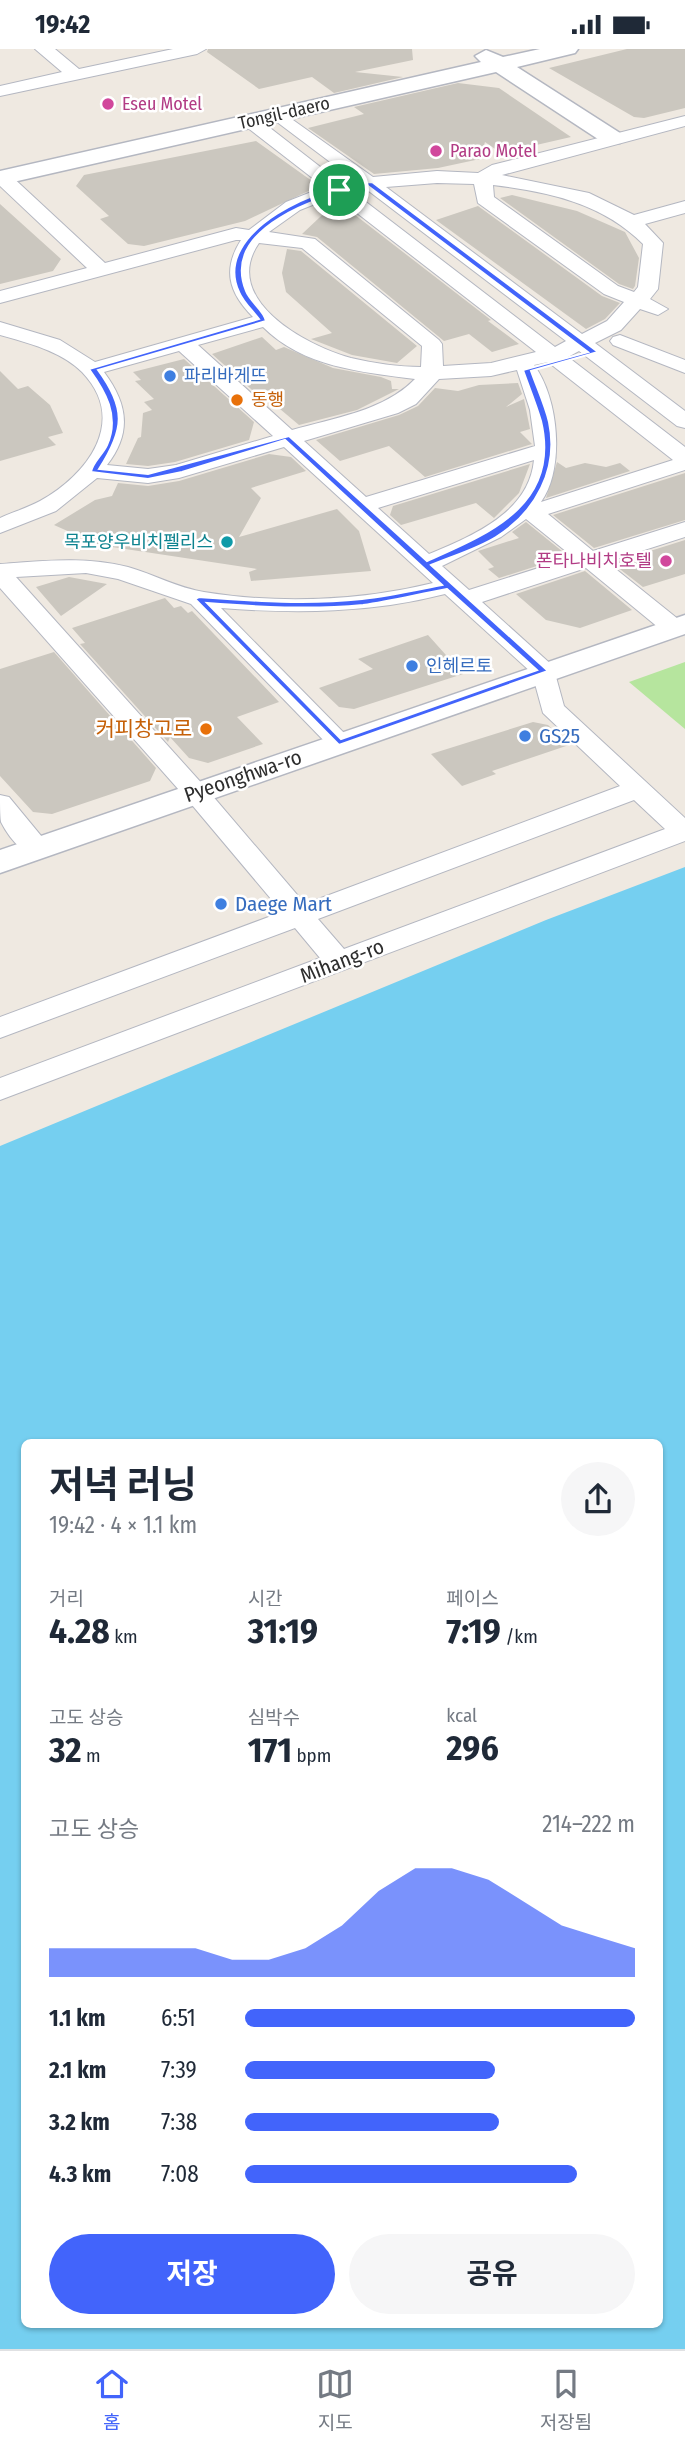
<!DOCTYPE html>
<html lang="ko">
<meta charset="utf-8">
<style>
:root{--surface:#fff;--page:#f6f6f7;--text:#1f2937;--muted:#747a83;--line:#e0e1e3;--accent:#4264fb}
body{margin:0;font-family:"Fira Sans Condensed","Noto Sans KR",sans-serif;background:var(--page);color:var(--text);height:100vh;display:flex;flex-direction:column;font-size:26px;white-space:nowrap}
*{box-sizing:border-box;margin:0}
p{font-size:23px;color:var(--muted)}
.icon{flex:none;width:38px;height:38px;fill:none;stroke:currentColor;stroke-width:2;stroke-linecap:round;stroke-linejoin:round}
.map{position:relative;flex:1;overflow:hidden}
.sheet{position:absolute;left:21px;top:1390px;width:642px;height:889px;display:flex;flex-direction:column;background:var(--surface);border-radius:10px;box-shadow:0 2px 5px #0004}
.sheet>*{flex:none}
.pin{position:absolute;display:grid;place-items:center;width:60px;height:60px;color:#fff;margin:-30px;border:4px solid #fff;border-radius:50%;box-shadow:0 2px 7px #0007}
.round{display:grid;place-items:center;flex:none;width:74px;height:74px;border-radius:37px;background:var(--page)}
.overview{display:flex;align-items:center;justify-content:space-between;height:119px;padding:0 28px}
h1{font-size:38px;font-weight:700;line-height:52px}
.figures{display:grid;grid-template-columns:repeat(3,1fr);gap:10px;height:119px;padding:7px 28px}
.figures div{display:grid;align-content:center}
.figures b{font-size:35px;font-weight:700}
.figures small{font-size:19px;font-weight:400}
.figures p{font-size:19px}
.chart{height:196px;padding:14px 28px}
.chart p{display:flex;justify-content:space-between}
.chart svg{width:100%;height:126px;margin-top:7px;fill:var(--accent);opacity:.7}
.button{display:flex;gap:14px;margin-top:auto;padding:14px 28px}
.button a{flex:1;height:80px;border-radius:42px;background:var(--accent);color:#fff;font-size:28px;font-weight:700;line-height:80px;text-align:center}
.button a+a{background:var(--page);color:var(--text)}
ul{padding:0 28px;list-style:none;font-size:23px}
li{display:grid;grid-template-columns:112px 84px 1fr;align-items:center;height:52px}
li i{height:18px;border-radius:9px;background:var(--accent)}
.status{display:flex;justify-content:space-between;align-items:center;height:49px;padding:0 35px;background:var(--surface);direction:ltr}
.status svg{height:19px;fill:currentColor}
.dock{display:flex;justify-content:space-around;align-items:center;height:98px;border-top:2px solid var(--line);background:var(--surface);font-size:19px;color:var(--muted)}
.dock a{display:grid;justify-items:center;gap:4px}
.dock .active{color:var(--accent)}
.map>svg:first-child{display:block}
.green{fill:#b6e59e}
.water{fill:#75cff0;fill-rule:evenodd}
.building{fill:#cbc7bf}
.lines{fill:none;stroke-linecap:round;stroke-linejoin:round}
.street-casing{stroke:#b4b7c1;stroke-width:2}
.secondary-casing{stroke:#b4b7c1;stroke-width:3}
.street{fill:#fff;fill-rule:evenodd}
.secondary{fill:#fff;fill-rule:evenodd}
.route{fill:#4264fb;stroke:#fff;stroke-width:2;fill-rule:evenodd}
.hotel-dot{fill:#d1479c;stroke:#fff;stroke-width:2.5}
.shop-dot{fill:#3f7fe0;stroke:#fff;stroke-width:2.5}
.food-dot{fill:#e8710a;stroke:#fff;stroke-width:2.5}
.culture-dot{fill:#0f9aa8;stroke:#fff;stroke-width:2.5}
.labels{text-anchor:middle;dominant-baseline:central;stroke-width:5;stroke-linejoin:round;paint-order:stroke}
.far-hotel-label{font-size:18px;fill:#b23c85;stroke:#fff;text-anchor:start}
.far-street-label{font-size:18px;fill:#2e2e2e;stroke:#fff}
.far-shop-label{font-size:18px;fill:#366cbe;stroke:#fff;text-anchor:start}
.far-food-label{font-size:18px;fill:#c56008;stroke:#fff;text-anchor:start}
.far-culture-label{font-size:18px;fill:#0d838f;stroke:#fff;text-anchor:end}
.food-label{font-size:21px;fill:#c56008;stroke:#fff;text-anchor:end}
.shop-label{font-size:21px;fill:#366cbe;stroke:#fff;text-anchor:start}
.street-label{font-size:21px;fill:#2e2e2e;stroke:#fff}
</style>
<div class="status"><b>19:42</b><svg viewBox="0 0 49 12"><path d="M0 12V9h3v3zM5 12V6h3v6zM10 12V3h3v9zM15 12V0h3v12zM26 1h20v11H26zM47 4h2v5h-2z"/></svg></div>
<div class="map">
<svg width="685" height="2300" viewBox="0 0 685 2300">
<rect width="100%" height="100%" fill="#efe9e1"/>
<!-- green -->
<path class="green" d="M685 613V680L629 633Z"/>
<!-- water -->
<path class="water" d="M685 818V2300H0V1097L546 871ZM24 1393H660V2275H24Z"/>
<!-- building -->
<path class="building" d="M208 0H412L413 11 355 23 403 28 334 44 312 28 259 40 207 3Z
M627 0H685V59L644 69 634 68 549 19Z
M458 34 499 39 571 88 501 104 485 93 480 110 438 119 374 125 308 79 364 65 354 58Z
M256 92 319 137 245 172 144 197 128 195 100 170 109 167 76 137 84 126Z
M512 146 577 162 625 183 639 209 635 237 633 240 619 235 500 149Z
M337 152 491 271 488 272 519 295 492 303 469 285 444 292 317 188 302 185Z
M0 155 61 210 53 222 0 235Z
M478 157 602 247 620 254 605 270 586 280 436 171Z
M287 200 301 202 417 297 397 314 352 306 311 290 332 284 286 243 282 224Z
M262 288 276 301 284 298 333 319 381 328 391 332 392 340H399L357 361 299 376 261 344 260 348 212 305Z
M184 310 254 373 249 391 175 413 148 417 126 415 138 389 141 388 143 364 152 361 144 353 154 350 135 332 141 331 133 323Z
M0 322 18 340 28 337 50 356 63 384 48 388 56 396 0 412Z
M518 334 522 345 506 358 524 350 530 380 520 383 532 395 425 428 389 397 340 412 316 391 399 366 418 357 435 339 458 342 479 336Z
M269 405 291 408 306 422 251 439 261 449 239 488 337 460 359 482 371 522 251 532 249 523 257 520 99 496 54 476 95 451 112 447 118 434 148 437 179 432Z
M557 413 566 419 585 414 606 418 620 414 630 422 546 449Z
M530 415 519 444 494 469 476 454 401 476 390 466 393 457Z
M685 424V471L594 499 553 466Z
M526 473 568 507 499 529 488 520 494 518 478 502 519 489 512 483Z
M685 491V525L643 538 612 514Z
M585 522 632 561 580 579 546 571 516 545Z
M69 528 107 535 61 567 36 538Z
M165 549 174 559 181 557 188 564 192 562 279 653 237 668 263 695 208 714 189 709 170 688 168 693 80 595 85 594 72 579Z
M428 586 463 625 354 660 339 658 319 639 373 620 358 610Z
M54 603 156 719 150 732 52 765 33 763 0 727V620Z
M533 673 548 676 569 696 492 722 496 725 462 737 431 705Z"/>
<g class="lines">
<defs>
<path id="street" d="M35 0H55L79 20 173 0H206L197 5 0 47V37L62 23Z
M279 61 373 128 437 122 478 124 492 116 685 67V77L502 126 589 144 634 166 685 152V164L645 175 663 194 658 240 650 250 668 260 658 266 640 260 621 281 595 294 685 362V379L677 377 579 302 568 308 685 398V421L548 465 593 502 685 473V488L607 513 683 574 685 581 674 586 665 584 586 519 482 553 553 617 564 657 685 769V792L0 1051V1029L320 909 295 879 0 989V968L282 863 187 750 0 539V515C43 512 85 507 128 518 153 525 178 539 204 543 277 555 361 552 433 534L284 398 179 429 148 434 97 429 56 462 0 484V469C13 463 27 459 40 452 87 426 129 372 82 323 61 302 28 294 0 286V273L60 291 95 313 253 268C229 244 222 221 241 191H236L0 254V242L87 219 0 137V123L8 124 105 214 236 179 249 181 286 153 324 138 244 76 241 72 244 68H256L341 134 354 131 273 70 270 66ZM437 134 474 135 478 154 604 245 624 253 607 272 582 285 386 138ZM493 136C549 143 602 154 643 195L638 238 634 243 618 237 494 148ZM366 140 566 292 555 298 353 143ZM335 147 536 303 491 314 443 317 442 295 439 291 315 190 269 183 300 161ZM259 194 302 199 422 297 421 318C400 318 372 314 351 309 306 297 220 250 259 194ZM263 278C303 318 361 323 415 330 384 362 334 369 292 381L198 296ZM179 302 273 387 176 416 148 420 107 416C132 384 128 355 104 323ZM548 313 673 411 541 453C565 420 559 349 534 316ZM517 321 530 361 535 397 366 448 304 392 398 364 416 355 439 330 491 327ZM534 411C529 464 472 487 429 505L378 459ZM526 470 573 508 469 541 442 517 501 488ZM86 524 118 530 191 555 330 698H348L352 693 348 688 221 559C297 565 372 564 445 545L532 624 543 664 620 737 305 855 205 738 16 528ZM634 751 665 780 344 900 318 870Z
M620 286 685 311V324L613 296 610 292 613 288Z
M0 746 9 748 47 794 51 800 47 806C27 811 10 791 1 773 0 766 0 754 0 746Z"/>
<path id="secondary" d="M540 0H578L575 4 517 18 620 84 623 89 620 94H604L496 23 0 136V122L481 13 475 7 486 1 503 8Z
M685 566V585L0 824V801Z"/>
</defs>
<!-- street casing -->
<use href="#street" class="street-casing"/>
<!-- secondary casing -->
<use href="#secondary" class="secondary-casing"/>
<!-- street -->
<use href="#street" class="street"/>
<!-- secondary -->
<use href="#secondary" class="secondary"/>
</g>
<!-- route -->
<path class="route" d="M372 133 598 303 531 322C537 339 545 356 549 373 559 420 536 463 496 488 477 500 452 507 431 516L548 622 339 696 195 550 199 548C254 552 307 556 362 550 389 547 416 541 442 536L285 391 182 423 148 430 91 423C92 414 103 405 107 396 120 367 105 342 89 320L259 270C253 262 243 253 239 243 210 181 325 133 372 133ZM368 137 588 303 523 321C529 338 536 355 541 372 561 456 488 485 427 512L289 387 148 425 99 420C125 380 126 359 98 321L266 272C264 261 250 253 246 242 220 177 323 146 368 137ZM447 540 537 621 341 690 207 554C259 558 310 561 363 556 391 552 419 545 447 540Z"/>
<!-- markers -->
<g class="hotel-dot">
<circle cx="108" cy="55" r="7"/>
<circle cx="436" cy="102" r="7"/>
<circle cx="666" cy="512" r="7"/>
</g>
<g class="shop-dot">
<circle cx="170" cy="327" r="7"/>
<circle cx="412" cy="617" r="7"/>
<circle cx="525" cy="687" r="7"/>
<circle cx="221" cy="855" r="7"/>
</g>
<g class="food-dot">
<circle cx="237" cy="351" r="7"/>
<circle cx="206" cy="680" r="7"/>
</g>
<circle class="culture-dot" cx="227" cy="493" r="7"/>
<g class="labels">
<!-- far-hotel labels -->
<g class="far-hotel-label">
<text x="122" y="55">Eseu Motel</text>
<text x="450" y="102">Parao Motel</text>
<text x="652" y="512" text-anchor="end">폰타나비치호텔</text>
</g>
<!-- far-street labels -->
<g class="far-street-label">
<text transform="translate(284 64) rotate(-13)">Tongil-daero</text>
</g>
<!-- far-shop labels -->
<g class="far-shop-label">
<text x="184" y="327">파리바게뜨</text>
<text x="426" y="617">인헤르토</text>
</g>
<!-- far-food labels -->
<g class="far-food-label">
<text x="251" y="351">동행</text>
</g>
<!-- far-culture labels -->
<g class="far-culture-label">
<text x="213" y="493">목포양우비치펠리스</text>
</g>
<!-- food labels -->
<g class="food-label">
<text x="192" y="680">커피창고로</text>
</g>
<!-- shop labels -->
<g class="shop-label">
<text x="539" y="687">GS25</text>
<text x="235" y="855">Daege Mart</text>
</g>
<!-- street labels -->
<g class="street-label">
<text transform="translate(243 727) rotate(-19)">Pyeonghwa-ro</text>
<text transform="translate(342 912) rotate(-21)">Mihang-ro</text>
</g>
</g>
</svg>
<div class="pin" style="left:339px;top:141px;background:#1e9e55"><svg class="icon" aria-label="arrive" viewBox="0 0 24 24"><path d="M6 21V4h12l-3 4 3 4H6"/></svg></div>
<section class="sheet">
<div class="overview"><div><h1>저녁 러닝</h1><p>19:42 · 4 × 1.1 km</p></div><a class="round"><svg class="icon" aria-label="share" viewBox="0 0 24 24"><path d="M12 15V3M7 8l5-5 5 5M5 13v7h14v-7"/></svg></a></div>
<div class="figures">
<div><p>거리</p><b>4.28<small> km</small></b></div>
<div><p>시간</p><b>31:19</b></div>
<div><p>페이스</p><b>7:19<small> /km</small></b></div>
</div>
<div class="figures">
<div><p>고도 상승</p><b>32<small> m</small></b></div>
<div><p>심박수</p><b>171<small> bpm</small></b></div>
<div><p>kcal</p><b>296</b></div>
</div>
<div class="chart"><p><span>고도 상승</span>214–222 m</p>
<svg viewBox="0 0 160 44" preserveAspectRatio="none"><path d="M0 44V34L10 34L20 34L30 34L40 34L50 38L60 38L70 34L80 26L90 14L100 6L110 6L120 10L130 18L140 26L150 30L160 34V44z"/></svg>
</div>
<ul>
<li><b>1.1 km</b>6:51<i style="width:100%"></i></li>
<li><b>2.1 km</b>7:39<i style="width:64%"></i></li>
<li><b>3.2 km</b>7:38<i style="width:65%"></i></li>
<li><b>4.3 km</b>7:08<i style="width:85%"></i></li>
</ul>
<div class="button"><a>저장</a><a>공유</a></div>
</section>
</div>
<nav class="dock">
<a class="active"><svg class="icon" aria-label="home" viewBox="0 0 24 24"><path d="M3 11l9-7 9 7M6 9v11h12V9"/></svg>홈</a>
<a><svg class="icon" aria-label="map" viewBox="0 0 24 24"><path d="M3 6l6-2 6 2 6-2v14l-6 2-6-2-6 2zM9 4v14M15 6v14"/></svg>지도</a>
<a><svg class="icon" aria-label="saved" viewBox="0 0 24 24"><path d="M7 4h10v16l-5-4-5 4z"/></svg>저장됨</a>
</nav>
